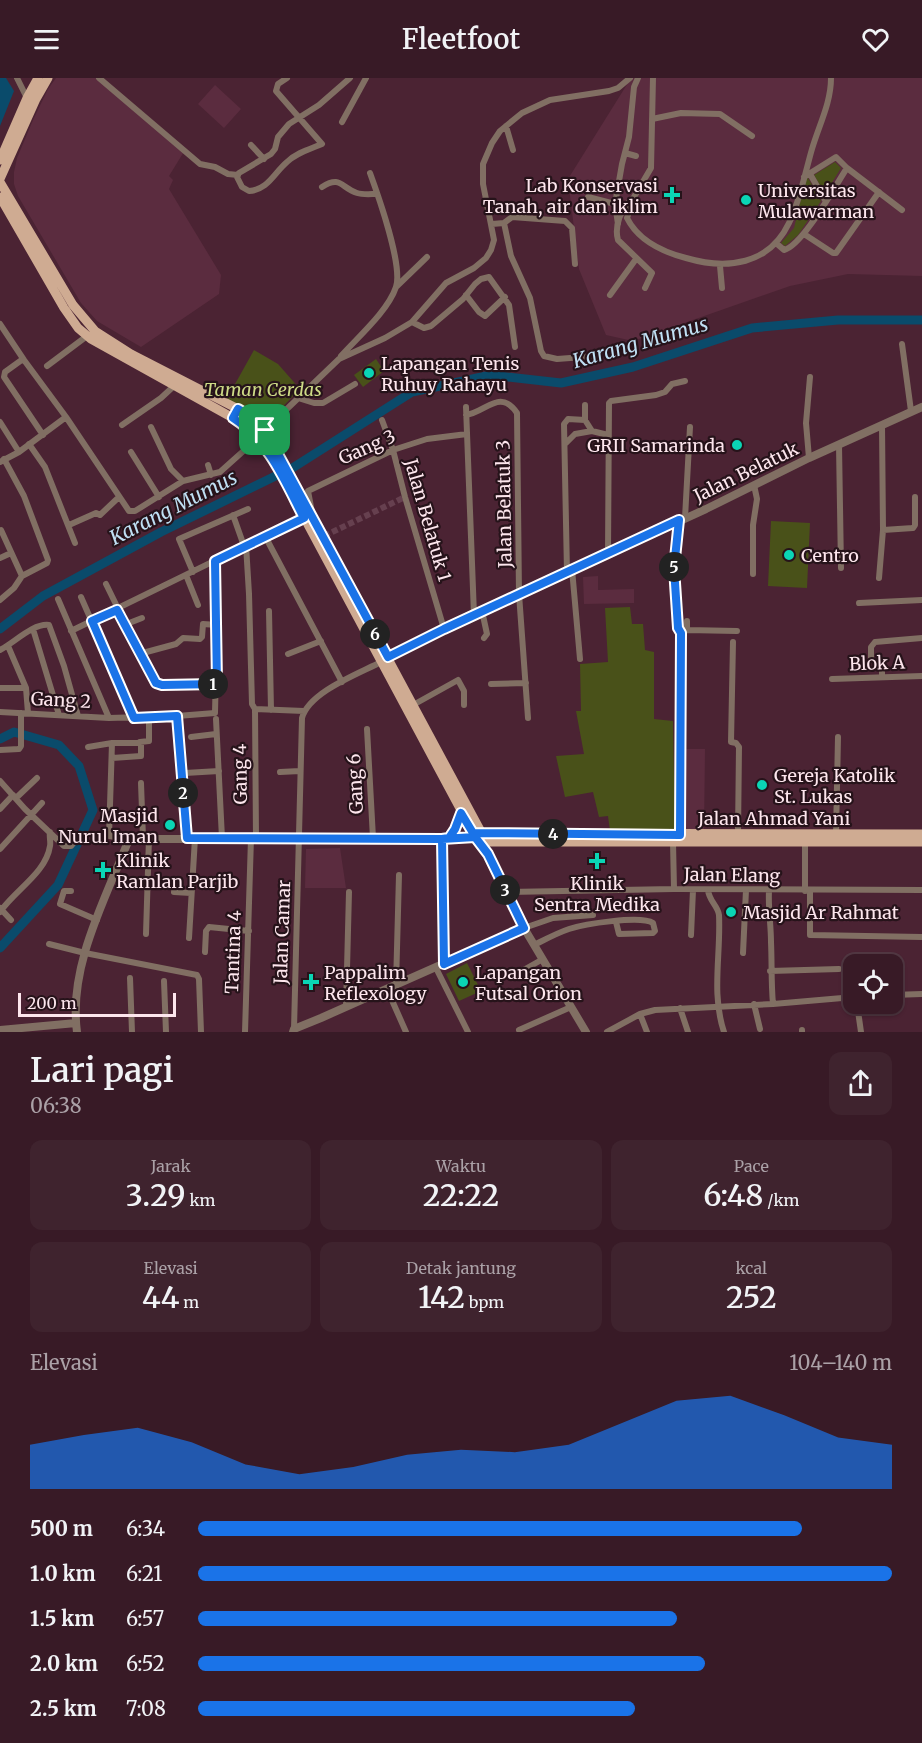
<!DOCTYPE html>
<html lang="id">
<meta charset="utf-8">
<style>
:root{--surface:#381a26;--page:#3f232e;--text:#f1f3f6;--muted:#aba1a7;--line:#523843;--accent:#1a73e8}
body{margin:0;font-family:Merriweather,serif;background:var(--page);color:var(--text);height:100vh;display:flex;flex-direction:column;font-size:22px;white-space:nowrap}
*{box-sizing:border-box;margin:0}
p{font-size:20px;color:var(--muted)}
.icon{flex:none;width:33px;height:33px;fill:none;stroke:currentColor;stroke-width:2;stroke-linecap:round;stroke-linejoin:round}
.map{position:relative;height:954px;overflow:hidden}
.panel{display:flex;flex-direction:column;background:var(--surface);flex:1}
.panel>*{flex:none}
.controls{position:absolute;left:843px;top:876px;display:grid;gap:12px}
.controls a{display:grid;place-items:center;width:60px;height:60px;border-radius:12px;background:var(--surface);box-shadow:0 2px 4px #0004,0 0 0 2px var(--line);font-size:30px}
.scale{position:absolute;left:18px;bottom:15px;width:158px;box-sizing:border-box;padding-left:6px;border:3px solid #fde6ed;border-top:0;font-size:16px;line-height:21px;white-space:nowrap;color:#fde6ed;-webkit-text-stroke:4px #26131a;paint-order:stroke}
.pin{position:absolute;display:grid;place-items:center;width:51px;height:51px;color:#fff;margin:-26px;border-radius:12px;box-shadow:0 3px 9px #0006}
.km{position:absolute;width:30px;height:30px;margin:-15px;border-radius:50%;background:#222;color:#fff;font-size:16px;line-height:30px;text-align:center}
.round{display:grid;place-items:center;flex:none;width:63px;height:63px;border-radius:12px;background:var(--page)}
.summary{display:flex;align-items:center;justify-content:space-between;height:102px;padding:0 30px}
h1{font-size:33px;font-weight:600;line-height:45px}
.stats{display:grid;grid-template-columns:repeat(3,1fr);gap:9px;height:102px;padding:6px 30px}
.stats div{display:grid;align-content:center;border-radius:12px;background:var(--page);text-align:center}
.stats b{font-size:30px;font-weight:600}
.stats small{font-size:16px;font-weight:400}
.stats p{font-size:16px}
.chart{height:168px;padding:12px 30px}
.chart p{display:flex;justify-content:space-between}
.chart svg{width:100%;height:108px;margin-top:6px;fill:var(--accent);opacity:.7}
ul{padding:0 30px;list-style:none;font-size:20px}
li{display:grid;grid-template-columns:96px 72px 1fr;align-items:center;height:45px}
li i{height:15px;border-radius:8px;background:var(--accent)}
header{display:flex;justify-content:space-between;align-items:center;height:78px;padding:0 30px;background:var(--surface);font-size:27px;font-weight:600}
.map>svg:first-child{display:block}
.built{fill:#5b2c3f}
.green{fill:#495119}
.water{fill:#0a4b6b}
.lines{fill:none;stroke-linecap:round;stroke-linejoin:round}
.river{stroke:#0a4b6b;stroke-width:9}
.minor-tunnel{stroke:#66404f;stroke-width:6;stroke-dasharray:6 3;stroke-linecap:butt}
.minor{stroke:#816f63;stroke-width:6}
.tertiary{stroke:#816f63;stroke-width:8}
.primary{stroke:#cfab92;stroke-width:9}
.route-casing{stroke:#fff;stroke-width:12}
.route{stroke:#1a73e8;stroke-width:8}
.poi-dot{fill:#0ad5b5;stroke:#26131a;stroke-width:2}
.labels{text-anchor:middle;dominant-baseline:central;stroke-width:4.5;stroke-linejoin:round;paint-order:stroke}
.poi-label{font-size:18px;fill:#fde6ed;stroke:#26131a;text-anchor:start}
.park-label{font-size:18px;font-style:italic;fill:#cedc87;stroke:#26131a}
.street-label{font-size:18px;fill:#fde6ed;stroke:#26131a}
.water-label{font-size:20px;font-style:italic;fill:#c0e0f4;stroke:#26131a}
</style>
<header><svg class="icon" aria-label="menu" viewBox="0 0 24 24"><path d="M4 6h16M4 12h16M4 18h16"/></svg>Fleetfoot<svg class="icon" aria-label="heart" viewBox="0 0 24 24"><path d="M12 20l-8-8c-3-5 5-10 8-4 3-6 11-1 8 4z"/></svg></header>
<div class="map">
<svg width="922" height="954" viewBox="0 0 922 954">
<rect width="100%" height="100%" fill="#4b2333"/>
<!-- built -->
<path class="built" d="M56 0H100L185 72 169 98 173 102 169 111 221 197 219 216 141 269 97 243 81 225 18 118 14 106V94L17 80 33 42 48 11Z
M631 0H922V198L848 196 790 208 633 263 606 257 579 191 568 101Z
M215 7 241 31 224 50 198 26Z
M598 498V512L634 511V525L584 526 583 499Z
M682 671H705L704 753H682Z
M340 770 346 810H305L306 771Z"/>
<!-- green -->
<path class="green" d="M835 84 841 90 825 116 814 97Z
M806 100H808L821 123 798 157 785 168 781 165 794 150Z
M254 272 278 286 300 311 263 349 225 324Z
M376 281 384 293 363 309 354 297Z
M771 443 810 445 807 510 768 508Z
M630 529 632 546H643L645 572 654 574V641L673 643 675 753H610L608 738 599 739 593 714 565 719 556 678 584 676 576 633H581L580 586 608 584 605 530Z
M467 885 481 913 459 923 446 896Z"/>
<!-- water -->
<path class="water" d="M0 0H6L14 13 0 48Z"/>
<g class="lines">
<!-- river -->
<path class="river" d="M0 551 43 518 161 454 294 389 412 314 491 297 561 305 633 289 752 250 838 242H922
M0 661 14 654 59 667 79 688 93 732 58 807 0 870"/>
<!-- minor-tunnel -->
<path class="minor-tunnel" d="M324 458 405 419"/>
<!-- minor -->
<path class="minor" d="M17 0 27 20
M99 0 200 86 215 89 228 96 238 97
M287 0 278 6 276 13 322 66C310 71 296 75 287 84 274 95 268 112 249 113L242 109 237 99 239 95 271 76 275 71 278 59 289 46 319 27 350 0
M653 0 651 90 634 119 627 140C638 162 663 174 686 180 727 192 769 187 789 145 800 123 805 95 812 71 819 47 831 25 831 0
M652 41 681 35 720 36 752 58
M342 44 366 0
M506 48 513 72
M251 67 264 81
M625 75 636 78
M810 96 825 122
M804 99 836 79 847 90 902 132
M322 109C341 97 341 110 357 115 363 117 371 116 377 116
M588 119 615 126 622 86 629 59 634 9 638 0
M632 121C621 130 614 148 618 162L652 195 645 210
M615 126 618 146
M504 145 511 178 530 220 541 273 544 278 557 281 597 278
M492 146 504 145 512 139 565 143 572 150 575 186
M804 156 833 175H836L879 114
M776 165 784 172C803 167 835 108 847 90
M720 188 722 210
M396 209 427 179
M466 217 479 234 485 238 505 219
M610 217 636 181
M412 244 424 250 431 248 463 221 475 206 481 201 489 199 509 227 515 269
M0 246 24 282 66 339 129 433H135L183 403 220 394 258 360
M902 266 911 333
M341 278C358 259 388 233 396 209 403 188 378 117 370 95
M23 281 5 294 4 299 43 357
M47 288 87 258
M298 320 314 325H323L355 306
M585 327V342
M466 329 474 537
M466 337C486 334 500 310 517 335L519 516 528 640
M382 342 393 372 405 419 444 551
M0 344 19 374
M122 347 161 320 175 307
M151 349 171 391 183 403
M265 352 339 281 385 260 412 244 446 205 474 190 486 180 491 172 494 162 483 106V86L492 65 500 53 522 35 550 22 609 13 618 10 630 0
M29 366 45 389 75 465
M565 366 575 356 592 353
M839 367 841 490
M131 374 159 419
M809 380 806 345 810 299
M4 381 24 418 48 482 47 485 22 498
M0 384 19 374 66 339
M208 387 211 397
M312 434 308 413 393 372 427 361 467 356
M233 437 244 468
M685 440 690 349
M679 442 674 490 678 550 681 555
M69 447 96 435 100 437 119 419
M883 452 913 450 915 447V419
M265 458 342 604
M246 467 249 516 252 626 255 631 256 760
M608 475 609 325 611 323 656 317 665 314 672 306 685 303
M0 480 11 475
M572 491 580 581
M193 494 179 461 248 431
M567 494 564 346 568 341 585 342 592 353 608 357
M753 496V447L757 421 754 407
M186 497 198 527
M879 500 883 452 882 347
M106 506 154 604 162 607 217 606
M81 519 134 640
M58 521 109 640
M0 522 14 510 22 498 1 452
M859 525 922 522
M269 533 271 632
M482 533 487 556 484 560
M124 547 142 540
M33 551 59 637
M687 552 737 553
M71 553 304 439
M733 564 731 664 736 665 739 669 738 756
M8 568 26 610 28 635
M0 572C14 565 33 545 49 547L64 588 78 638
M139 576 176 566 183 560 200 561 202 559 203 546 217 547
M288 576 321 563
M871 580V569L875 564 922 560
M882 585V599
M832 601 922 598
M491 606 526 605
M0 610H26
M413 627 458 602 464 613V627
M255 631 304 633
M0 634 109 640 177 638 187 760
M177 638 215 635 217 547 215 483
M216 641 222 760
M367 651 373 760
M191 659 216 656
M140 664 149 663V640
M112 665 109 758 129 761
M88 669 112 665H141V678L112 680
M0 672 19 671 21 668V635
M280 694 300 693
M185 695 219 693
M0 703 25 731 64 768H71L80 757
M141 705 143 760
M16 720 37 700
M0 731 13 717
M679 757 680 557 681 553 687 552V543
M836 757 838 659
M442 761 444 886
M673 764 674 811
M0 771 42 725
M708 812C709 823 718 828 719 837 721 877 711 915 724 954
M71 813H64L60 826 97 842
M769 813C768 830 771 847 771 864 772 885 771 905 773 926
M805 813V764
M810 813V857L922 859
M174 814 191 815
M505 814 674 811 922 812
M0 830 11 842
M0 834C15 812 46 795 50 768 51 764 49 759 50 754
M524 850 553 840 593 837
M146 856 149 760
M691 857 693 812
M189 860 195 760
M49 866 85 875 197 897 199 901 201 954
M534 867C546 861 557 855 569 851 584 846 641 837 653 845L655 853 653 855 619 856 616 844
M205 874 206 853 209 849 249 853
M743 875 746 812
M436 890 468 954
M770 893 839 891
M520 894 543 881
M130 900 132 954
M848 902 849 919
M164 903 166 954
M396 907 399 797
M387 911 406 954
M892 917 922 916
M754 926 760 951
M857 926 861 954
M346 929 349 814
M680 930 688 954
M640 936 647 954
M294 951 302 640C309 614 358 596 381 584
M519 952 571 929
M802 952V954
M245 954 251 760
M607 954 640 936 655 932 773 926 854 919"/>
<!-- tertiary -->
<path class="tertiary" d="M388 579 444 551 706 431 809 380 922 329
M478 764 488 776 524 850 586 954
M0 952 76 945
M77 954C68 888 106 820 129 761H442L475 759
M293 954 294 951 321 940 524 850"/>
<!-- primary -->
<path class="primary" d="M0 82 27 20 38 0
M0 101 36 21 48 0
M0 104 73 227 95 253 131 276 238 331 253 341 265 352 487 765
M0 119 64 230 78 250 91 261 233 340C257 355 268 374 282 398L478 764H922
M477 755 922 756
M449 760 455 751 461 735"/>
</g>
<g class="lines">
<defs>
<path id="route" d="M265 352 253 340 238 331 233 340C269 363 285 403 304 440L215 483 217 606 162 607 156 605 117 532 92 543 134 640 177 638 187 760 442 761 475 759 488 776 524 850 444 886 442 761 449 760 455 751 461 735 473 755 680 757 681 555 678 550 674 490 679 442 444 551 388 579 265 352"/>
</defs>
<!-- route casing -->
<use href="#route" class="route-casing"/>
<!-- route -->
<use href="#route" class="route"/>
</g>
<!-- markers -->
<g class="poi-dot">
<path d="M669 108h6v6h6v6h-6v6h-6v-6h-6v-6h6z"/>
<circle cx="746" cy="122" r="6"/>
<circle cx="369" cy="295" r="6"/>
<circle cx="737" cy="367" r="6"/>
<circle cx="789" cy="477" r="6"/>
<circle cx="762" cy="707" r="6"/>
<circle cx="170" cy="747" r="6"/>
<path d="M594 774h6v6h6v6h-6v6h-6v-6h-6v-6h6z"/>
<path d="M100 783h6v6h6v6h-6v6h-6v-6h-6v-6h6z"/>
<circle cx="731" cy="834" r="6"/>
<path d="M308 895h6v6h6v6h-6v6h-6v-6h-6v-6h6z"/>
<circle cx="463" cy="904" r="6"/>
</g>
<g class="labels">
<!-- poi labels -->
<g class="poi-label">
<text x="658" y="107" text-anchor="end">Lab Konservasi<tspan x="658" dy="21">Tanah, air dan iklim</tspan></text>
<text x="758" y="112">Universitas<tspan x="758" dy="21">Mulawarman</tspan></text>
<text x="381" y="285">Lapangan Tenis<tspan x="381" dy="21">Ruhuy Rahayu</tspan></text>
<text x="725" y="367" text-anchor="end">GRII Samarinda</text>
<text x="801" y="477">Centro</text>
<text x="774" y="697">Gereja Katolik<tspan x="774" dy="21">St. Lukas</tspan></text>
<text x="158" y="737" text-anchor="end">Masjid<tspan x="158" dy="21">Nurul Iman</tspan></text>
<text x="116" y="782">Klinik<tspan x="116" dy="21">Ramlan Parjib</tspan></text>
<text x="597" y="805" text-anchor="middle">Klinik<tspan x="597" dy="21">Sentra Medika</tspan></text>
<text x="743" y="834">Masjid Ar Rahmat</text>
<text x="324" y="894">Pappalim<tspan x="324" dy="21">Reflexology</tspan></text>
<text x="475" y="894">Lapangan<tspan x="475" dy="21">Futsal Orion</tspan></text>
</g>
<!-- park labels -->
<g class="park-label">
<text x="263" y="311">Taman Cerdas</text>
</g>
<!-- street labels -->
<g class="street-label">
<text transform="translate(367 369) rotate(-24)">Gang 3</text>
<text transform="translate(746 394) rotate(-26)">Jalan Belatuk</text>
<text transform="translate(504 426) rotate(-91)">Jalan Belatuk 3</text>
<text transform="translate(428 442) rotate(74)">Jalan Belatuk 1</text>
<text transform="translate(877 585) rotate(-2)">Blok A</text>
<text transform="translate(61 622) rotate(3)">Gang 2</text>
<text transform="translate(240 696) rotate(-91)">Gang 4</text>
<text transform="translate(355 706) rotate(-93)">Gang 6</text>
<text x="774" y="740">Jalan Ahmad Yani</text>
<text transform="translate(732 797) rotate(1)">Jalan Elang</text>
<text transform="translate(282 854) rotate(-88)">Jalan Camar</text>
<text transform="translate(233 874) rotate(-88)">Tantina 4</text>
</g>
<!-- water labels -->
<g class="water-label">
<text transform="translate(640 264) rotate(-16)">Karang Mumus</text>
<text transform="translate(173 429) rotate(-27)">Karang Mumus</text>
</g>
</g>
</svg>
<div class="controls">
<a><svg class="icon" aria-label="locate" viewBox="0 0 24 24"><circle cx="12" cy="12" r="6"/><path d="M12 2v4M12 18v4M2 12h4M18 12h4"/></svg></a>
</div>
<div class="scale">200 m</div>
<div class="pin" style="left:265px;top:352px;background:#1e9e55"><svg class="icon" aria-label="arrive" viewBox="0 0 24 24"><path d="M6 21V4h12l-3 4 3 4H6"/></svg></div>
<b class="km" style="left:213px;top:606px">1</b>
<b class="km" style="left:183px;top:715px">2</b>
<b class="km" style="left:505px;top:812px">3</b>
<b class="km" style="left:553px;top:756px">4</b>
<b class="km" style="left:674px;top:489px">5</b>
<b class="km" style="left:375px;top:556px">6</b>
</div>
<section class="panel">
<div class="summary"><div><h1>Lari pagi</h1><p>06:38</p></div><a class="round"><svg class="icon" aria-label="share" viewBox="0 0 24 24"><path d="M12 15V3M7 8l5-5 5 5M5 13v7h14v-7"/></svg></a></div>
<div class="stats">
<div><p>Jarak</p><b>3.29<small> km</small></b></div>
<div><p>Waktu</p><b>22:22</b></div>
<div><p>Pace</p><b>6:48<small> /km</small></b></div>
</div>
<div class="stats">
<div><p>Elevasi</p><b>44<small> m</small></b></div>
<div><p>Detak jantung</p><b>142<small> bpm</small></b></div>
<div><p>kcal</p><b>252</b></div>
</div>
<div class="chart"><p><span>Elevasi</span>104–140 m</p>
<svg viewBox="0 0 160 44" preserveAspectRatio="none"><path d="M0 44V26L10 22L20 19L30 25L40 34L50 38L60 35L70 30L80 28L90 29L100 26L110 17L120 8L130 6L140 14L150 23L160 26V44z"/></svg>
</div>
<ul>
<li><b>500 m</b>6:34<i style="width:87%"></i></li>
<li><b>1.0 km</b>6:21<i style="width:100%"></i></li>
<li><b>1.5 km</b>6:57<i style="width:69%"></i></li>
<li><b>2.0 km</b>6:52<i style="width:73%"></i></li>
<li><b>2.5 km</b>7:08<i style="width:63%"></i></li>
</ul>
</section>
